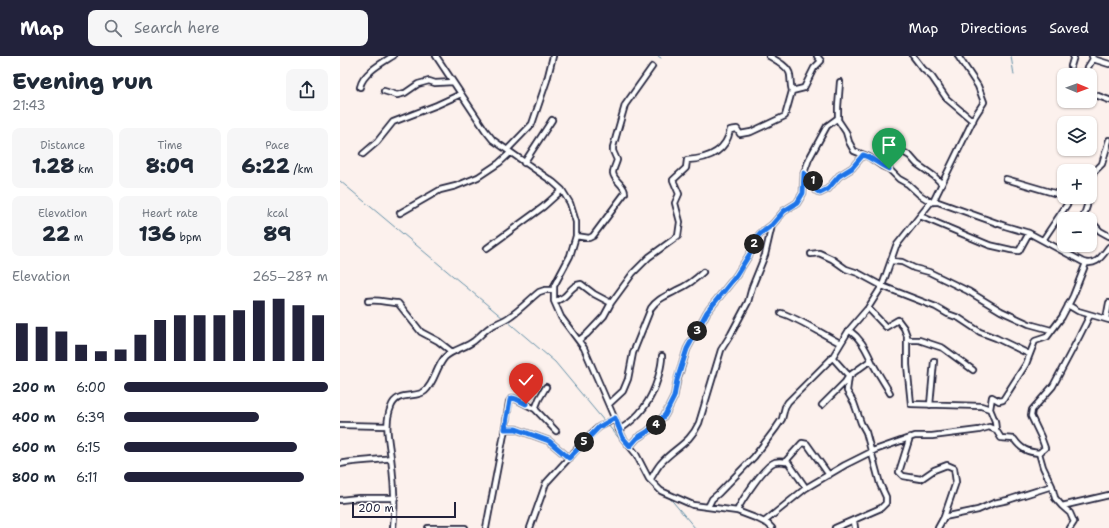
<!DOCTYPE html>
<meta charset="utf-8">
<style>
:root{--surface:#fff;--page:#f6f6f7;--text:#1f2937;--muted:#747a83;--accent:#22223b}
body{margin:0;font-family:"Shantell Sans",sans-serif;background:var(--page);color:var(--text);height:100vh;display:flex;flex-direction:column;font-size:15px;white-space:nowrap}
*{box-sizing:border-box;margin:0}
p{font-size:13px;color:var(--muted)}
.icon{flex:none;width:22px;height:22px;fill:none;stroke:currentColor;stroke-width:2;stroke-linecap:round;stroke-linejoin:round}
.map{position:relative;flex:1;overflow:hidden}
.details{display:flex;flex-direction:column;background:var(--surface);width:340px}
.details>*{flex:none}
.needle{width:26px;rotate:91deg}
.tools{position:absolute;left:717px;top:12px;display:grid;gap:8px}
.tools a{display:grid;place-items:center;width:40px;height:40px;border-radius:8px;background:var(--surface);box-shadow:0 1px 3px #0004;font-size:20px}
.scale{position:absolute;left:12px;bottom:10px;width:104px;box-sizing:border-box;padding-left:4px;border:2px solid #22223b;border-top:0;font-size:11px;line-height:14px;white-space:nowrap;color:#22223b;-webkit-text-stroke:3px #fff;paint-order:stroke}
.pin{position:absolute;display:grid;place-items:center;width:34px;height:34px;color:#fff;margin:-41px -17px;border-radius:50% 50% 50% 0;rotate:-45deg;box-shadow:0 0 4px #0007}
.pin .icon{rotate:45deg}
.km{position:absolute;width:20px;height:20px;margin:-10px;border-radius:50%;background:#222;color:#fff;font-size:11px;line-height:20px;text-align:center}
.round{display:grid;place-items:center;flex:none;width:42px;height:42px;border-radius:8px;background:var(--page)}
.head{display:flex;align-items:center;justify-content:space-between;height:68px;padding:0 12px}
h1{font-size:22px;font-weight:800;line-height:30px}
.metrics{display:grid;grid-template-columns:repeat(3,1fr);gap:6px;height:68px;padding:4px 12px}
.metrics div{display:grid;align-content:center;border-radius:8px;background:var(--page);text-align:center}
.metrics b{font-size:20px;font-weight:800}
.metrics small{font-size:11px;font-weight:400}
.metrics p{font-size:11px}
.chart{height:112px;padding:8px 12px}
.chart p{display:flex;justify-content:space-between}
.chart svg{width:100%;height:72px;margin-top:4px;stroke:var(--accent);stroke-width:6}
ul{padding:0 12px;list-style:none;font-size:13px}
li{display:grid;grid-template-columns:64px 48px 1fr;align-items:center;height:30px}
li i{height:10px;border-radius:5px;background:var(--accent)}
header{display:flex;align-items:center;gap:24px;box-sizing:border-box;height:56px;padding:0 20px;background:var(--accent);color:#fff}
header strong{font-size:19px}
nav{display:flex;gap:22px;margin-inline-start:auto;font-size:14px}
.search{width:280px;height:36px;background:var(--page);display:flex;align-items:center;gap:10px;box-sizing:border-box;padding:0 14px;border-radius:8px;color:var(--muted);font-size:15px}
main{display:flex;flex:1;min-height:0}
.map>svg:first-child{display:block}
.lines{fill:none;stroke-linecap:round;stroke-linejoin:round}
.stream{stroke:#638fa7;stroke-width:1}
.minor-casing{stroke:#22223b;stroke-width:8}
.minor{stroke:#fff;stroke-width:4.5}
.route-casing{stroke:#fff;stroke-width:8}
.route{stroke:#1a73e8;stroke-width:5}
</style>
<header>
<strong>Map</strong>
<div class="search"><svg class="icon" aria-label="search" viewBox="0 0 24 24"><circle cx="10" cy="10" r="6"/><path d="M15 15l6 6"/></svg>Search here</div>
<nav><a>Map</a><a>Directions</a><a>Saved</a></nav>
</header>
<main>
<section class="details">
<div class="head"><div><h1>Evening run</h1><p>21:43</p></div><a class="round"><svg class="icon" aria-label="share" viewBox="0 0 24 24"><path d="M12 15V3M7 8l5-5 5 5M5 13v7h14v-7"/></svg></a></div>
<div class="metrics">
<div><p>Distance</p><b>1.28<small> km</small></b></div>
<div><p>Time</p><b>8:09</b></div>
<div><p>Pace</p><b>6:22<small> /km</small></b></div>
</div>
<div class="metrics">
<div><p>Elevation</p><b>22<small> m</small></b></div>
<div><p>Heart rate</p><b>136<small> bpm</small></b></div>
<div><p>kcal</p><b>89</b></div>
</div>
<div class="chart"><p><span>Elevation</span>265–287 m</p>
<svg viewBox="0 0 160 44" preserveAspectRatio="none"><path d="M5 44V21M15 44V23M25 44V26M35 44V34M45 44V38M55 44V37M65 44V28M75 44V19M85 44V16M95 44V16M105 44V16M115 44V13M125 44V7M135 44V6M145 44V10M155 44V16"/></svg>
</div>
<ul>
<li><b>200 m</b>6:00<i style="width:100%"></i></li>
<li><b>400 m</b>6:39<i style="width:66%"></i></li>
<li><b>600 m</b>6:15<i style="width:85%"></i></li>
<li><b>800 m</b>6:11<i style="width:88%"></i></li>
</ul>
</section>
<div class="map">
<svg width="769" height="472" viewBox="0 0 769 472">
<rect width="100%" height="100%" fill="#fcf1ed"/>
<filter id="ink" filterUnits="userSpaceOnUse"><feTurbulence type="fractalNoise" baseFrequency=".025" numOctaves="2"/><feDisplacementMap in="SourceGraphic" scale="8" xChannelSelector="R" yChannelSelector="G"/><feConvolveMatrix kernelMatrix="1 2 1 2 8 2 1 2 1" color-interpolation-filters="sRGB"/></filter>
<g filter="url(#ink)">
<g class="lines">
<!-- stream -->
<path class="stream" d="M318 0 321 2
M671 0 674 19
M0 125 163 262
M166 264 215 306 265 366
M267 368 295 401
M313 422 321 432
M328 440 355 472"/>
<defs>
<path id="minor" d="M96 0 145 74 153 84 213 126 222 134 230 147 236 166V180L230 200 214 230V245L221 261 244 292 283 382 296 398 309 423 321 435 353 449 397 455 418 463 428 468 432 472
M429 0C436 4 449 11 450 19 451 25 450 29 452 35
M573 0 583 13 592 21 607 43 633 65
M752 0 753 3 769 8
M731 10 734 0
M747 19 748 11 753 3
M500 26 498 51V64L506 76 509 86 514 95 529 101 542 110 549 113 559 123 568 128 580 139 591 146
M20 31C23 17 42 7 53 0
M44 35 57 39 65 37 78 28 89 25 95 27 113 26
M750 37 769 44
M541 81 548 87 570 100 577 108 594 120 602 128
M167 94 192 68 207 24 213 0
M23 98 37 86 53 66 97 49 121 38
M184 107 212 64
M464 117 475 127 476 134 480 137 488 133 499 120 512 112 523 99
M750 120 762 108 769 84
M666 123 724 140
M593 146 635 60 644 46 638 30 618 0
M60 157 100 134 116 130 138 121 159 107 170 97
M580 160 649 189 671 194 679 195 689 177
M746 163 744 159 747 150 748 141
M750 164 760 175 769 180
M236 180 249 182 253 180 285 137C285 129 274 125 273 117 273 113 276 108 277 104L273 95V91L285 49 312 11
M703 184 732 141
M147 192 203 151 222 134
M471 198 479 197 492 203 506 213 518 217 542 230 596 251 608 258 619 262 640 276 656 282 689 298
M552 205 562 206 574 212 589 216 628 235 661 255 689 268 711 274
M28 245C38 243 48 247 58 247L81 276 98 285 112 296
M214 245C229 243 229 229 241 228L254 238 271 247
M728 249 738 255 769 264
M528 252 546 271 558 264 564 272 567 280V309L571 348 641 350 650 353 655 365 656 374
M441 257C462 264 480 277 500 287
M766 263 769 247
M509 274C520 282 525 291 531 304 536 315 544 326 550 337
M239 284 247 278 264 260 271 247 293 217 309 201 338 180 340 166 335 147 339 138 333 124 346 112 347 104C367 103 386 96 390 74L397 73 400 78 411 76 445 60 452 35 464 32 474 12 481 5 477 0
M567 284H579L603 292 633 314
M492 301 509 320 507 335 514 347 521 367 526 376 540 428 546 441V447L541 452 495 472
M206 331 199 343 195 353 216 375
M269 348 283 335 288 323 293 297 311 252C318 242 327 240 337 234 346 230 356 223 363 216
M482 349 505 326 509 320 531 304
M590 349 594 305
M650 353 652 341 659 345 663 344 686 308 695 285 707 281 722 261 733 240 746 207
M0 369 47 370
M165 373H176L209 385 229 402
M279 374C300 361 311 345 318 322 320 314 322 308 322 300
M570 381 559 416 563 420 581 423 594 414 607 409 614 412 616 426 604 461
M290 390 297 382 307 376 317 367 325 359 334 341 337 325 347 293 367 256 396 220 411 196 415 184 420 178 432 169 444 155 457 147 463 137 464 117 469 103 487 70 498 62
M699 397 705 392 701 381 691 360 692 354 713 330 739 281 750 259
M51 402C54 426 56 448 53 472
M445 406 462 387 467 388 489 419
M0 408C17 404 34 405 51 402 49 386 44 367 51 351 57 334 76 343 85 335 95 326 96 311 105 301 114 293 125 292 134 285 140 280 144 275 150 271 156 267 164 265 169 261 180 254 189 244 199 236L205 234H214
M310 424C314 418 317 411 322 406 336 391 350 387 359 367L381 294 391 278 408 246 412 231 425 199 432 169
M0 444 19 442H55
M722 450 730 457 734 466 730 472
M368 451 372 443 379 437 414 401 436 372 442 363 445 351 448 346 492 302 509 274 528 252 542 230 556 190 591 146H598L665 170 689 177 743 206C757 210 761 201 769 191
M397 455C401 445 425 409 435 406 439 405 444 406 448 406L466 432
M514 465 515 472
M424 466 466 432 505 409 535 394 575 380H592L639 374 649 371 656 374 661 382 674 383C681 393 687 396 699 397L703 411 712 430
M88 472H125
M146 472 165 373 169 346 172 342 176 343 195 353
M190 472 206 427 251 378 259 371 275 363
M598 472 604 461 638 454 654 447 668 444 712 430 715 442 722 450 769 439"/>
</defs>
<!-- minor casing -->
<use href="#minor" class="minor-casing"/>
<!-- minor -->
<use href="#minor" class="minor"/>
</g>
</g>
<g class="lines" filter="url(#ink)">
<defs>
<path id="route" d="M186 348 176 343 172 342 170 344 165 373H176L209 385 229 402 259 371 275 362 283 382 290 390 297 382 307 376 317 367 325 359 334 341 337 324 347 293 367 256 396 220 411 196 415 184 420 178 432 169 444 155 457 147 463 137 464 117 475 127 476 134 480 137 488 133 499 120 512 112 523 99C533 102 539 109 549 113"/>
</defs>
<!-- route casing -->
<use href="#route" class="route-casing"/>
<!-- route -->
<use href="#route" class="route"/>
</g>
</svg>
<div class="tools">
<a><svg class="needle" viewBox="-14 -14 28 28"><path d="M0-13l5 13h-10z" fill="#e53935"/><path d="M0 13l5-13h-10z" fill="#747a83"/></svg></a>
<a><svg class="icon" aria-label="layers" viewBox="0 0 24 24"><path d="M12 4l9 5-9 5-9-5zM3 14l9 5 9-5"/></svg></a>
<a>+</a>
<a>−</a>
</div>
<div class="scale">200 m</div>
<div class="pin" style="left:549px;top:113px;background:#1e9e55"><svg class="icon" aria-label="arrive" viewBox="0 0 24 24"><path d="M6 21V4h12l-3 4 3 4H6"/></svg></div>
<div class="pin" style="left:186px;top:348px;background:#d93025"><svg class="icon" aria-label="check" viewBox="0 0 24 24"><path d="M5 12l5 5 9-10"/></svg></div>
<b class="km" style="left:473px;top:125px">1</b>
<b class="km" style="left:414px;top:188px">2</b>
<b class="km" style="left:357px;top:275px">3</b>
<b class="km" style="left:316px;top:369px">4</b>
<b class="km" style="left:244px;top:386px">5</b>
</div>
</main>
